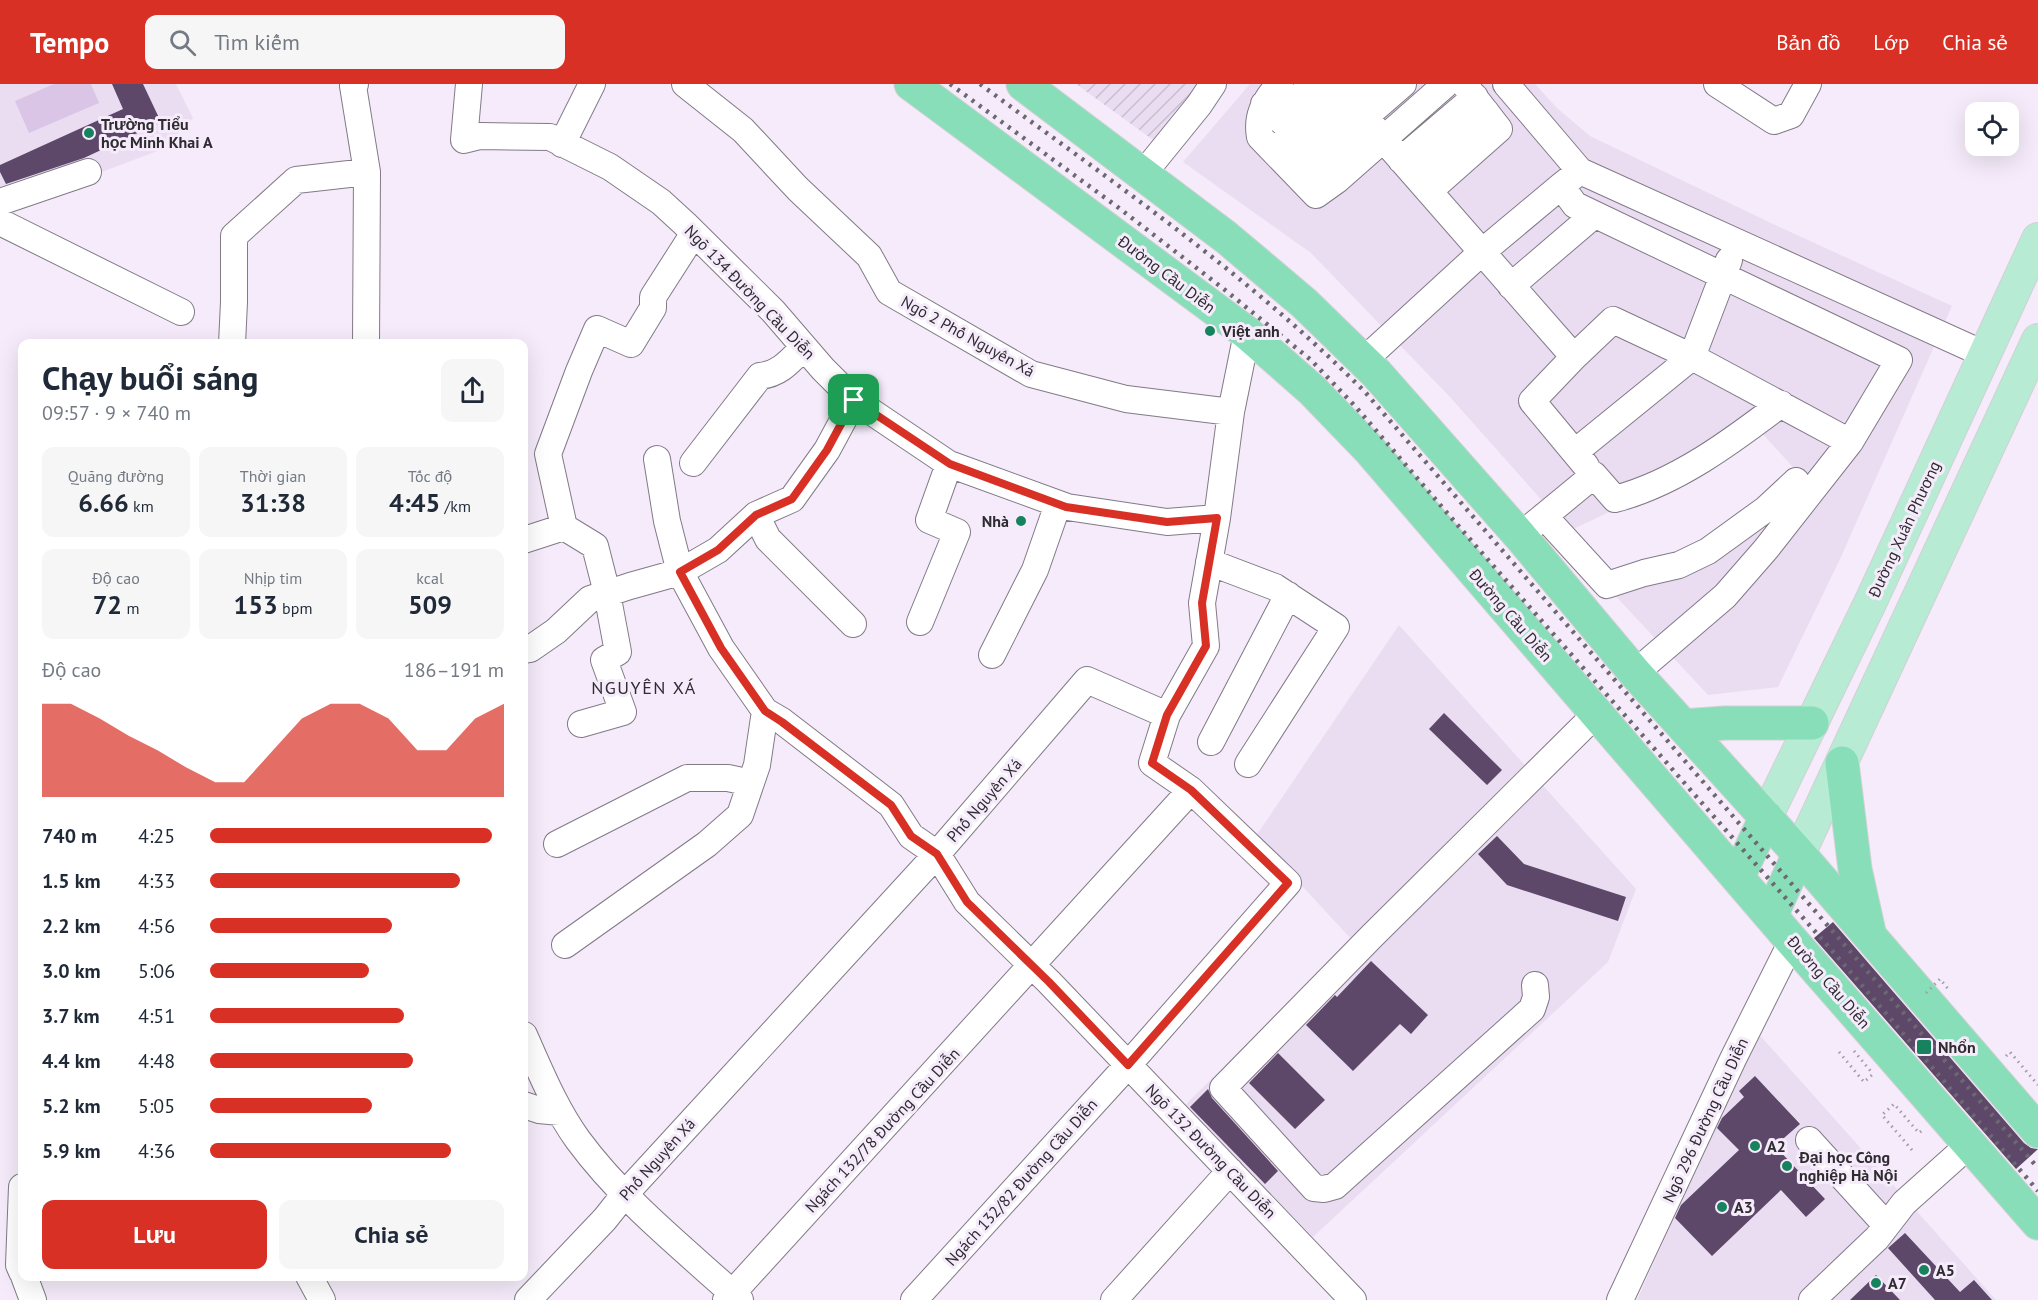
<!DOCTYPE html>
<html lang="vi">
<meta charset="utf-8">
<style>
:root{--surface:#fff;--page:#f6f6f7;--text:#1f2937;--muted:#747a83;--accent:#d93025}
body{margin:0;font-family:"PT Sans",sans-serif;background:var(--page);color:var(--text);height:100vh;display:flex;flex-direction:column;font-size:22px;white-space:nowrap}
*{box-sizing:border-box;margin:0}
p{font-size:20px;color:var(--muted)}
.icon{flex:none;width:33px;height:33px;fill:none;stroke:currentColor;stroke-width:2;stroke-linecap:round;stroke-linejoin:round}
.map{position:relative;flex:1;overflow:hidden}
.panel{position:absolute;left:18px;top:255px;width:510px;height:942px;display:flex;flex-direction:column;background:var(--surface);border-radius:12px;box-shadow:0 6px 24px #0002}
.panel>*{flex:none}
.fabs{position:absolute;left:1965px;top:18px;display:grid;gap:12px}
.fabs a{display:grid;place-items:center;width:54px;height:54px;border-radius:12px;background:var(--surface);box-shadow:0 6px 24px #0002;font-size:30px}
.pin{position:absolute;display:grid;place-items:center;width:51px;height:51px;color:#fff;margin:-26px;border-radius:12px;box-shadow:0 3px 9px #0006}
.round{display:grid;place-items:center;flex:none;width:63px;height:63px;border-radius:12px;background:var(--page)}
.head{display:flex;align-items:center;justify-content:space-between;height:102px;padding:0 24px}
h1{font-size:33px;font-weight:700;line-height:45px}
.figures{display:grid;grid-template-columns:repeat(3,1fr);gap:9px;height:102px;padding:6px 24px}
.figures div{display:grid;align-content:center;border-radius:12px;background:var(--page);text-align:center}
.figures b{font-size:26px;font-weight:700}
.figures small{font-size:16px;font-weight:400}
.figures p{font-size:16px}
.chart{height:168px;padding:12px 24px}
.chart p{display:flex;justify-content:space-between}
.chart svg{width:100%;height:108px;margin-top:6px;fill:var(--accent);opacity:.7}
.cta{display:flex;gap:12px;margin-top:auto;padding:12px 24px}
.cta a{flex:1;height:69px;border-radius:12px;background:var(--accent);color:#fff;font-size:24px;font-weight:700;line-height:69px;text-align:center}
.cta a+a{background:var(--page);color:var(--text)}
ul{padding:0 24px;list-style:none;font-size:20px}
li{display:grid;grid-template-columns:96px 72px 1fr;align-items:center;height:45px}
li i{height:15px;border-radius:8px;background:var(--accent)}
header{display:flex;align-items:center;gap:36px;box-sizing:border-box;height:84px;padding:0 30px;background:var(--accent);color:#fff}
header strong{font-size:28px}
nav{display:flex;gap:33px;margin-inline-start:auto;font-size:21px}
.search{width:420px;height:54px;background:var(--page);display:flex;align-items:center;gap:15px;box-sizing:border-box;padding:0 21px;border-radius:12px;color:var(--muted);font-size:22px}
.map>svg:first-child{display:block}
.built{fill:#eaddf2}
.industrial{fill:url(#industrial-furrows)}
.pitch{fill:#dac5e6}
.building{fill:#5e486a}
.lines{fill:none;stroke-linecap:round;stroke-linejoin:round}
.minor-casing{stroke:#827a87;stroke-width:28}
.major-casing{stroke:#d1d1d2;stroke-width:34}
.highway-casing{stroke:#d1d1d2;stroke-width:35}
.path{stroke:#a29ba6;stroke-width:3;stroke-dasharray:1.5 4.5;stroke-linecap:butt}
.minor{stroke:#fff;stroke-width:26}
.major{stroke:#b7ebd4;stroke-width:32}
.highway{stroke:#87deb8;stroke-width:33}
.rail{stroke:#6d676f;stroke-width:4.5;stroke-dasharray:3 6;stroke-linecap:butt}
.path-bridge{stroke:#a29ba6;stroke-width:3;stroke-dasharray:1.5 4.5;stroke-linecap:butt}
.route-casing{stroke:#fff;stroke-width:12}
.route{stroke:#d93025;stroke-width:8}
.poi-dot{fill:#16825e;stroke:#f5ebfa;stroke-width:2}
.labels{text-anchor:middle;dominant-baseline:central;stroke-width:6;stroke-linejoin:round;paint-order:stroke}
.poi-label{font-size:16px;font-weight:bold;fill:#2f2c31;stroke:#f5ebfa;text-anchor:start}
.street-label{font-size:16px;fill:#2f2c31;stroke:#f5ebfa}
.neighbourhood-label{font-size:18px;letter-spacing:1.5px;fill:#2f2c31;stroke:#f5ebfa}
</style>
<header>
<strong>Tempo</strong>
<div class="search"><svg class="icon" aria-label="search" viewBox="0 0 24 24"><circle cx="10" cy="10" r="6"/><path d="M15 15l6 6"/></svg>Tìm kiếm</div>
<nav><a>Bản đồ</a><a>Lớp</a><a>Chia sẻ</a></nav>
</header>
<div class="map">
<svg width="2038" height="1216" viewBox="0 0 2038 1216">
<defs>
<pattern id="industrial-furrows" width="10" height="10" patternUnits="userSpaceOnUse" patternTransform="scale(1.5)"><rect width="10" height="10" fill="#eaddf2"/><path d="M-1 1l2-2M0 10L10 0M9 11l2-2" fill="none" stroke="#c9bed0"/></pattern>
</defs>
<rect width="100%" height="100%" fill="#f5ebfa"/>
<!-- built -->
<path class="built" d="M0 0H176L193 34 163 65 0 126Z
M1250 0H1535L1557 24 1590 52 1773 140 1952 222 1841 473 1778 603 1708 611 1610 506 1686 481 1803 394 1759 346 1666 401 1569 447 1450 313 1311 169 1183 78Z
M1399 541 1636 805 1608 878 1313 1153 1183 1023 1352 856 1256 752Z
M1757 948 1996 1216H1637Z"/>
<!-- industrial -->
<path class="industrial" d="M1076 0H1207L1160 61Z"/>
<!-- pitch -->
<path class="pitch" d="M54 0H91L99 19 29 49 15 17Z"/>
<!-- building -->
<path class="building" d="M112 0H143L161 38 84 74 6 100 0 88V81L123 25Z
M1444 629 1502 686 1487 701 1429 645Z
M1497 752 1524 780 1626 813 1618 837 1507 801 1478 770Z
M1833 838 2024 1059 2031 1064 2038 1065 2016 1085 1814 854Z
M1371 877 1428 931 1411 950 1400 940 1353 987 1306 941 1335 911 1337 913Z
M1278 969 1325 1016 1295 1045 1249 999Z
M1755 992 1800 1040 1775 1062 1825 1115 1806 1133 1781 1106 1712 1172 1675 1134 1681 1121 1739 1066 1717 1044 1722 1034 1744 1013 1739 1007Z
M1208 1005 1212 1014 1278 1087 1265 1100 1190 1023Z
M1905 1149 1960 1208 1974 1196 1992 1216H1935L1888 1164Z
M1876 1191 1900 1216H1850Z"/>
<g class="lines">
<defs>
<path id="minor" d="M355 0 353 2 367 88 366 260
M469 0 464 56 480 52 550 53 610 83 661 118 685 140 773 227 823 285 854 316 949 380 1067 423 1167 438 1217 434
M685 0 743 46 798 105 869 172 889 208 1031 290 1126 315 1231 328
M1280 0C1265 15 1256 32 1260 53L1316 111 1337 96
M1339 0 1384 56 1574 273 1613 236 1692 273 1850 358
M1506 0 1580 87 1561 102 1575 121 1899 276 1850 358 1766 465 1725 512 1635 589
M1717 0 1774 37 1791 31 1808 0
M1264 20 1293 48 1337 96 1446 0
M1365 33 1403 0
M1277 34 1313 0
M1282 59 1345 0
M562 60 592 0
M1296 76 1376 0
M1401 76 1475 13
M1580 87 1986 271
M1143 90 1199 21 1213 0
M1308 91 1368 36
M1415 91 1486 28
M1429 107 1499 45 1464 0
M0 118 88 88
M0 138 181 228
M1511 202 1594 131
M232 260 234 218V152L296 96 367 88
M1574 273 1532 317 1586 382
M1363 277 1482 168 1561 102
M1575 368 1692 273 1729 176
M657 375 667 437 680 488 721 564 765 627 782 637 891 721 911 752 937 770 967 818 1049 898 1353 1216
M693 379 760 292C780 290 790 277 804 263
M756 431 768 455 853 540
M1544 432 1607 501 1644 489 1679 481 1708 467 1766 425 1796 397
M564 443 548 370 579 287 597 245 631 260 653 224V213L694 149
M1520 452 1594 391 1615 415C1676 399 1731 358 1781 320
M524 456 564 443 595 462 607 509 618 568 604 576 623 628 581 640
M1209 478 1275 503 1336 543 1248 680
M920 538 957 448 929 436 949 380
M524 566 530 565 556 547 590 515 630 502 680 488 718 466 756 431 792 415 827 366 854 316
M992 571 1035 486 1058 420
M1211 658 1288 511
M557 760 687 694H728L751 699
M565 861 707 760 740 731 757 681 765 627
M1535 901 1536 913 1532 925 1335 1102 1324 1105 1314 1104 1223 1004 1372 852 1596 630
M524 951C540 987 555 1024 578 1056 623 1117 684 1165 740 1216
M524 1021 539 1026 560 1028
M1809 1056 1886 1141
M22 1103 19 1181 22 1188
M24 1192 33 1216
M309 1192 322 1216
M528 1216 605 1135 624 1111 937 770 1087 596 1167 631 1206 562 1202 519 1217 434 1231 328 1247 249
M726 1216 1191 706
M914 1216 1128 981 1288 799 1191 706 1152 679 1167 631
M1114 1216 1230 1087
M1620 1216 1733 975 1792 857
M1812 1216 1877 1154 1904 1119 1970 1060"/>
<path id="major" d="M1766 733 1871 517 2038 155
M1799 770 2038 256"/>
<path id="highway" d="M911 0 1247 249 1312 306 1369 365 1792 857 2038 1139
M1023 0 1227 154 1304 219 1376 289 1520 452 1635 589 1799 770 2038 1047
M1683 642 1725 639H1812
M1842 679 1855 785 1869 848
M1738 793 1766 733
M1771 832 1799 770"/>
</defs>
<!-- minor casing -->
<use href="#minor" class="minor-casing"/>
<!-- major casing -->
<use href="#major" class="major-casing"/>
<!-- highway casing -->
<use href="#highway" class="highway-casing"/>
<!-- path -->
<path class="path" d="M1839 968 1864 998 1873 990
M2006 972 2010 968 2038 1001
M1912 1066 1882 1031 1894 1020 1919 1049 1924 1045"/>
<!-- minor -->
<use href="#minor" class="minor"/>
<!-- major -->
<use href="#major" class="major"/>
<!-- highway -->
<use href="#highway" class="highway"/>
<!-- rail -->
<path class="rail" d="M950 0 1119 124 1225 206 1311 276 1355 322 1461 445 1841 877 2038 1107
M980 0C1112 98 1249 191 1365 308L2038 1084"/>
<!-- path-bridge -->
<path class="path-bridge" d="M1926 909 1940 895 1949 906
M1854 967 1873 990"/>
</g>
<g class="lines">
<defs>
<path id="route" d="M854 316 950 380 1066 423 1167 438 1217 434 1202 519 1206 562 1167 631 1152 679 1191 706 1288 799 1128 981 1049 898 967 818 937 770 911 752 891 721 782 638 765 627 721 564 680 488 718 466 756 431 792 415 827 366Z"/>
</defs>
<!-- route casing -->
<use href="#route" class="route-casing"/>
<!-- route -->
<use href="#route" class="route"/>
</g>
<!-- markers -->
<g class="poi-dot">
<circle cx="89" cy="49" r="6"/>
<circle cx="1210" cy="247" r="6"/>
<circle cx="1021" cy="437" r="6"/>
<rect x="1916" y="955" width="16" height="16" rx="3"/>
<circle cx="1755" cy="1062" r="6"/>
<circle cx="1787" cy="1082" r="6"/>
<circle cx="1722" cy="1123" r="6"/>
<circle cx="1924" cy="1186" r="6"/>
<circle cx="1876" cy="1199" r="6"/>
</g>
<g class="labels">
<!-- poi labels -->
<g class="poi-label">
<text x="101" y="40">Trường Tiểu<tspan x="101" dy="18">học Minh Khai A</tspan></text>
<text x="1222" y="247">Việt anh</text>
<text x="1009" y="437" text-anchor="end">Nhà</text>
<text x="1938" y="963">Nhổn</text>
<text x="1767" y="1062">A2</text>
<text x="1799" y="1073">Đại học Công<tspan x="1799" dy="18">nghiệp Hà Nội</tspan></text>
<text x="1734" y="1123">A3</text>
<text x="1936" y="1186">A5</text>
<text x="1888" y="1199">A7</text>
</g>
<!-- street labels -->
<g class="street-label">
<text transform="translate(1167 190) rotate(37)">Đường Cầu Diễn</text>
<text transform="translate(750 208) rotate(46)">Ngõ 134 Đường Cầu Diễn</text>
<text transform="translate(968 252) rotate(29)">Ngõ 2 Phố Nguyên Xá</text>
<text transform="translate(1904 445) rotate(-65)">Đường Xuân Phương</text>
<text transform="translate(1511 531) rotate(49)">Đường Cầu Diễn</text>
<text transform="translate(984 716) rotate(-49)">Phố Nguyên Xá</text>
<text transform="translate(1829 898) rotate(49)">Đường Cầu Diễn</text>
<text transform="translate(1705 1036) rotate(-65)">Ngõ 296 Đường Cầu Diễn</text>
<text transform="translate(882 1046) rotate(-47)">Ngách 132/78 Đường Cầu Diễn</text>
<text transform="translate(1211 1067) rotate(46)">Ngõ 132 Đường Cầu Diễn</text>
<text transform="translate(657 1075) rotate(-48)">Phố Nguyên Xá</text>
<text transform="translate(1021 1098) rotate(-48)">Ngách 132/82 Đường Cầu Diễn</text>
</g>
<!-- neighbourhood labels -->
<g class="neighbourhood-label">
<text x="644" y="603">NGUYÊN XÁ</text>
</g>
</g>
</svg>
<div class="fabs">
<a><svg class="icon" aria-label="locate" viewBox="0 0 24 24"><circle cx="12" cy="12" r="6"/><path d="M12 2v4M12 18v4M2 12h4M18 12h4"/></svg></a>
</div>
<div class="pin" style="left:854px;top:316px;background:#1e9e55"><svg class="icon" aria-label="arrive" viewBox="0 0 24 24"><path d="M6 21V4h12l-3 4 3 4H6"/></svg></div>
<section class="panel">
<div class="head"><div><h1>Chạy buổi sáng</h1><p>09:57 · 9 × 740 m</p></div><a class="round"><svg class="icon" aria-label="share" viewBox="0 0 24 24"><path d="M12 15V3M7 8l5-5 5 5M5 13v7h14v-7"/></svg></a></div>
<div class="figures">
<div><p>Quãng đường</p><b>6.66<small> km</small></b></div>
<div><p>Thời gian</p><b>31:38</b></div>
<div><p>Tốc độ</p><b>4:45<small> /km</small></b></div>
</div>
<div class="figures">
<div><p>Độ cao</p><b>72<small> m</small></b></div>
<div><p>Nhịp tim</p><b>153<small> bpm</small></b></div>
<div><p>kcal</p><b>509</b></div>
</div>
<div class="chart"><p><span>Độ cao</span>186–191 m</p>
<svg viewBox="0 0 160 44" preserveAspectRatio="none"><path d="M0 44V6L10 6L20 12L30 19L40 25L50 32L60 38L70 38L80 25L90 12L100 6L110 6L120 12L130 25L140 25L150 12L160 6V44z"/></svg>
</div>
<ul>
<li><b>740 m</b>4:25<i style="width:96%"></i></li>
<li><b>1.5 km</b>4:33<i style="width:85%"></i></li>
<li><b>2.2 km</b>4:56<i style="width:62%"></i></li>
<li><b>3.0 km</b>5:06<i style="width:54%"></i></li>
<li><b>3.7 km</b>4:51<i style="width:66%"></i></li>
<li><b>4.4 km</b>4:48<i style="width:69%"></i></li>
<li><b>5.2 km</b>5:05<i style="width:55%"></i></li>
<li><b>5.9 km</b>4:36<i style="width:82%"></i></li>
</ul>
<div class="cta"><a>Lưu</a><a>Chia sẻ</a></div>
</section>
</div>
